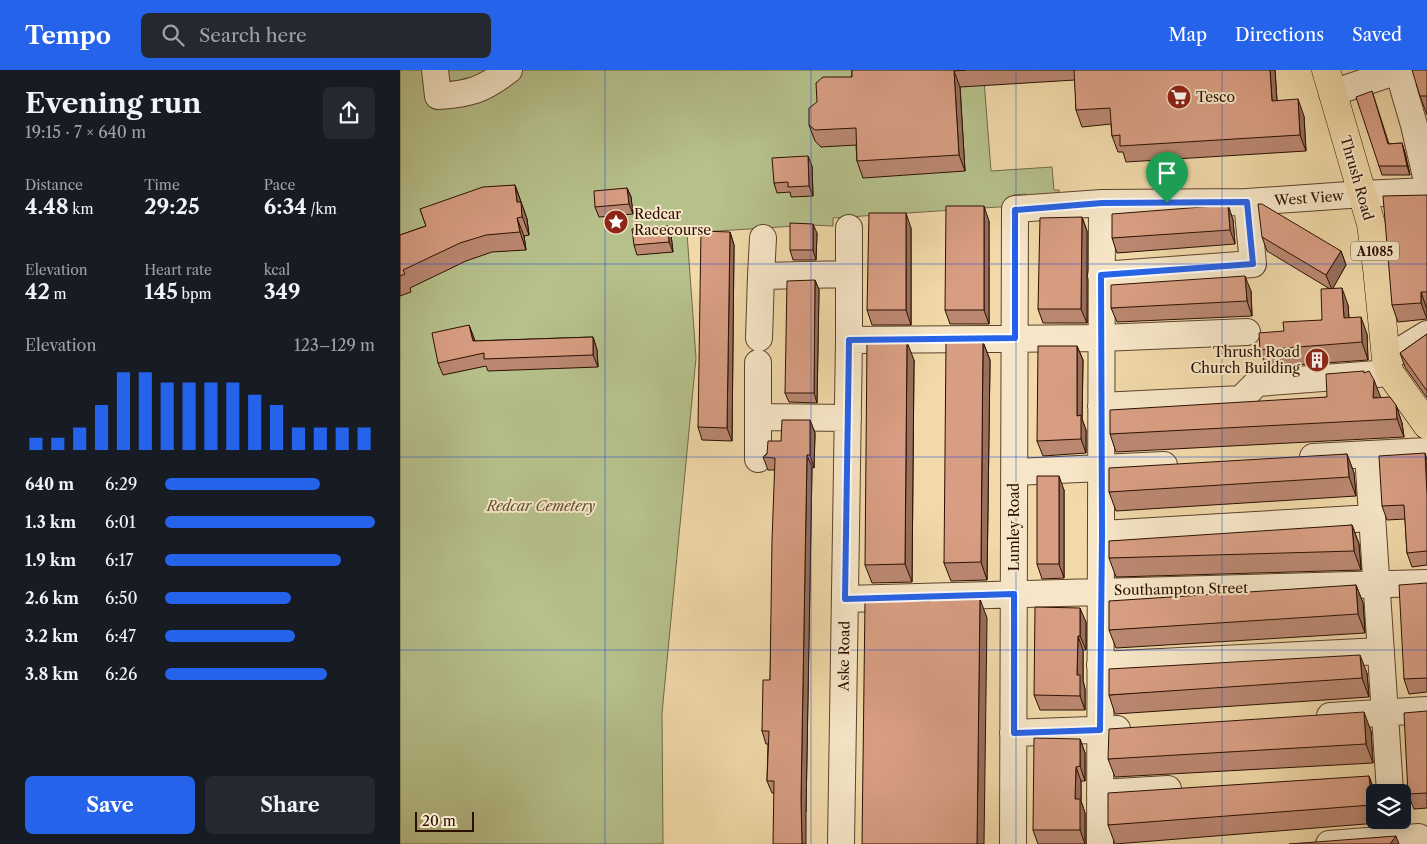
<!DOCTYPE html>
<meta charset="utf-8">
<style>
:root{--surface:#171b24;--page:#242831;--text:#f1f3f6;--muted:#9ea1a6;--accent:#2563eb}
body{margin:0;font-family:"Libre Caslon Text",serif;background:var(--page);color:var(--text);height:100vh;display:flex;flex-direction:column;font-size:19px;white-space:nowrap}
*{box-sizing:border-box;margin:0}
p{font-size:16px;color:var(--muted)}
.icon{flex:none;width:28px;height:28px;fill:none;stroke:currentColor;stroke-width:2;stroke-linecap:round;stroke-linejoin:round}
.map{position:relative;flex:1;overflow:hidden}
.details{display:flex;flex-direction:column;background:var(--surface);width:400px}
.details>*{flex:none}
.tools{position:absolute;left:966px;top:714px;display:grid;gap:10px}
.tools a{display:grid;place-items:center;width:45px;height:45px;border-radius:8px;background:var(--surface);box-shadow:0 2px 12px #0003;font-size:25px}
.scale{position:absolute;left:15px;bottom:12px;width:59px;box-sizing:border-box;padding-left:5px;border:2px solid #2b0f00;border-top:0;font-size:14px;line-height:18px;white-space:nowrap;color:#2b0f00;-webkit-text-stroke:4px #f6e6c7;paint-order:stroke}
.pin{position:absolute;display:grid;place-items:center;width:42px;height:42px;color:#fff;margin:-51px -21px;border-radius:50% 50% 50% 0;rotate:-45deg;box-shadow:0 0 5px #0007}
.pin .icon{rotate:45deg}
.round{display:grid;place-items:center;flex:none;width:52px;height:52px;border-radius:8px;background:var(--page)}
.headline{display:flex;align-items:center;justify-content:space-between;height:85px;padding:0 25px}
h1{font-size:28px;font-weight:700;line-height:38px}
.metrics{display:grid;grid-template-columns:repeat(3,1fr);gap:8px;height:85px;padding:5px 25px}
.metrics div{display:grid;align-content:center}
.metrics b{font-size:21px;font-weight:700}
.metrics small{font-size:14px;font-weight:400}
.metrics p{font-size:14px}
.chart{height:140px;padding:10px 25px}
.chart p{display:flex;justify-content:space-between}
.chart svg{width:100%;height:90px;margin-top:5px;stroke:var(--accent);stroke-width:6}
.cta{display:flex;gap:10px;margin-top:auto;padding:10px 25px}
.cta a{flex:1;height:58px;border-radius:8px;background:var(--accent);color:#fff;font-size:20px;font-weight:700;line-height:58px;text-align:center}
.cta a+a{background:var(--page);color:var(--text)}
ul{padding:0 25px;list-style:none;font-size:16px}
li{display:grid;grid-template-columns:80px 60px 1fr;align-items:center;height:38px}
li i{height:12px;border-radius:6px;background:var(--accent)}
header{display:flex;align-items:center;gap:30px;box-sizing:border-box;height:70px;padding:0 25px;background:var(--accent);color:#fff}
header strong{font-size:24px}
nav{display:flex;gap:28px;margin-inline-start:auto;font-size:18px}
.search{width:350px;height:45px;background:var(--page);display:flex;align-items:center;gap:12px;box-sizing:border-box;padding:0 18px;border-radius:8px;color:var(--muted);font-size:19px}
main{display:flex;flex:1;min-height:0}
.map>svg:first-child{display:block}
.green{fill:#b6c08b;stroke:#706846}
.lines{fill:none;stroke-linecap:round;stroke-linejoin:round}
.minor-casing{stroke:#5c422a;stroke-width:28}
.major-casing{stroke:#2b0f00;stroke-width:29}
.minor{stroke:#f6e6c7;stroke-width:26}
.major{stroke:#f1d9a9;stroke-width:28}
.wall{fill:#ba8871;stroke:#2b0f00}
.shaded-wall{fill:#976f5c;stroke:#2b0f00}
.building{fill:#d89e83;stroke:#2b0f00}
.route-casing{stroke:#fff;stroke-width:10}
.route{stroke:#2563eb;stroke-width:6}
.grid{fill:none;stroke:#1d4ed8;stroke-width:1;stroke-opacity:0.55}
.labels{text-anchor:middle;dominant-baseline:central;stroke-width:4;stroke-linejoin:round;paint-order:stroke}
.shield{fill:#f6e6c7;stroke:#68503c;stroke-width:1}
.shield-label{font-size:12px;font-weight:bold;fill:#2b0f00}
.poi-label{font-size:14px;fill:#2b0f00;stroke:#f6e6c7;text-anchor:start}
.street-label{font-size:14px;fill:#2b0f00;stroke:#f6e6c7}
.park-label{font-size:14px;font-style:italic;fill:#5c4d31;stroke:#f6e6c7}
</style>
<header>
<strong>Tempo</strong>
<div class="search"><svg class="icon" aria-label="search" viewBox="0 0 24 24"><circle cx="10" cy="10" r="6"/><path d="M15 15l6 6"/></svg>Search here</div>
<nav><a>Map</a><a>Directions</a><a>Saved</a></nav>
</header>
<main>
<section class="details">
<div class="headline"><div><h1>Evening run</h1><p>19:15 · 7 × 640 m</p></div><a class="round"><svg class="icon" aria-label="share" viewBox="0 0 24 24"><path d="M12 15V3M7 8l5-5 5 5M5 13v7h14v-7"/></svg></a></div>
<div class="metrics">
<div><p>Distance</p><b>4.48<small> km</small></b></div>
<div><p>Time</p><b>29:25</b></div>
<div><p>Pace</p><b>6:34<small> /km</small></b></div>
</div>
<div class="metrics">
<div><p>Elevation</p><b>42<small> m</small></b></div>
<div><p>Heart rate</p><b>145<small> bpm</small></b></div>
<div><p>kcal</p><b>349</b></div>
</div>
<div class="chart"><p><span>Elevation</span>123–129 m</p>
<svg viewBox="0 0 160 44" preserveAspectRatio="none"><path d="M5 44V38M15 44V38M25 44V33M35 44V22M45 44V6M55 44V6M65 44V11M75 44V11M85 44V11M95 44V11M105 44V17M115 44V22M125 44V33M135 44V33M145 44V33M155 44V33"/></svg>
</div>
<ul>
<li><b>640 m</b>6:29<i style="width:74%"></i></li>
<li><b>1.3 km</b>6:01<i style="width:100%"></i></li>
<li><b>1.9 km</b>6:17<i style="width:84%"></i></li>
<li><b>2.6 km</b>6:50<i style="width:60%"></i></li>
<li><b>3.2 km</b>6:47<i style="width:62%"></i></li>
<li><b>3.8 km</b>6:26<i style="width:77%"></i></li>
</ul>
<div class="cta"><a>Save</a><a>Share</a></div>
</section>
<div class="map">
<svg width="1027" height="774" viewBox="0 0 1027 774">
<rect width="100%" height="100%" fill="#f1d9a9"/>
<filter id="stains"><feTurbulence type="fractalNoise" baseFrequency=".004" numOctaves="4"/><feColorMatrix values="0 0 0 0 .2 0 0 0 0 .09 0 0 0 0 .02 0 0 0 .5 -.17"/></filter>
<radialGradient id="worn" r=".72"><stop offset=".6" stop-color="#630" stop-opacity="0"/><stop offset="1" stop-color="#630" stop-opacity=".3"/></radialGradient>
<!-- green -->
<path class="green" d="M0 0H646L584 10 591 101 652 97 654 120H659L660 132 642 133 625 124 613 125V136L433 148V156L411 155 287 163 296 288 262 643 263 774H0Z"/>
<g class="lines">
<defs>
<path id="minor" d="M35 0 38 26C70 24 83 20 109 0
M998 0 1014 55 1027 111
M932 23 998 1 1027 0
M363 168 361 206 449 204
M701 205 853 194 847 132
M359 268 361 206
M449 270 701 268 847 262
M986 289 1027 264
M701 336 841 329 857 313 990 303
M358 347 448 348
M968 384 990 722
M913 387 1027 381
M358 389V293
M615 402 764 395
M702 464 972 448
M445 529 1027 513
M700 595 981 581
M930 646 1027 640
M613 663 717 659
M700 723 768 719
M441 774 449 270V158
M613 774 615 139 702 133 847 132 963 124 1027 121
M700 774 702 133
M929 774 1019 767 1027 774"/>
<path id="major" d="M926 0 971 154 977 198 986 289 990 303 1027 355"/>
</defs>
<!-- minor casing -->
<use href="#minor" class="minor-casing"/>
<!-- major casing -->
<use href="#major" class="major-casing"/>
<!-- minor -->
<use href="#minor" class="minor"/>
<!-- major -->
<use href="#major" class="major"/>
</g>
<!-- wall -->
<path class="wall" d="M452 0H875L877 31 904 46 906 81 726 92 723 82H718L712 66 711 54 682 57 676 40 675 10 560 17 565 101 463 108 457 91 456 75 421 77 415 71 409 55 452 7Z
M1027 0V45L1020 26Z
M972 21 989 74 1002 73 1005 83 1010 105H982L979 96Z
M412 96 413 126 391 127 390 122 377 123 374 113Z
M115 115 127 149 129 165 124 166 126 180 92 182 66 191 10 218 11 222 0 226V165L26 156 20 139Z
M227 118 231 127 233 144 199 147 195 137Z
M1027 125V249L998 252 992 235Z
M828 135 833 150 835 174 717 183 712 168Z
M682 147 687 161V253H643L638 239Z
M589 151V254H550L545 240Z
M511 158V255H472L467 240Z
M330 162 334 175 332 371 302 370 298 357Z
M417 163 416 190H393L390 180Z
M271 165 273 182 237 185 234 175Z
M862 167 941 181 946 195 932 219 948 235 949 248 967 264 968 290 866 297 860 280 884 261 922 250 930 219 867 181Z
M415 210 419 220 417 333 389 332 385 323Z
M851 221 852 246 717 252 711 238Z
M69 255 75 271 193 267 197 280 198 297 88 301 86 296 43 305 38 293Z
M1027 264V328L1005 297 1000 283Z
M583 272 590 290 587 510 551 511 544 493Z
M677 276 683 290 682 349 686 360V383L643 386 637 371Z
M514 290 512 512 472 513 465 495Z
M964 303 980 327 996 335 1002 353 1004 367 716 382 710 364 927 327Z
M410 350 415 363 414 398 412 397 406 742 374 723H372L367 711 368 674H366L362 661 370 610 375 400H368L363 387 381 371Z
M1025 383 1027 390V495L1012 497 1007 483 1005 449 987 450 982 436Z
M947 384 954 403 956 426 716 441 709 422Z
M664 420V508L642 509 637 494Z
M952 455 959 474 961 500 716 507 709 488Z
M1027 513V622L1009 624 1004 609Z
M956 515 963 533 965 563 716 578 709 560Z
M686 552V580H683V611L685 619V640H640L634 625Z
M967 603 969 627 715 644 709 625Z
M1027 641V738L1014 739 1008 724Z
M971 661 973 693 715 707 708 689Z
M680 669 685 683V711H681V731L685 743V774H638L633 760Z
M969 706 975 723V750H978V753L715 774 708 755Z"/>
<!-- shaded-wall -->
<path class="shaded-wall" d="M870 0H875L878 47 872 31Z
M554 1 560 17 565 101 559 85Z
M898 29 904 46 906 81 900 65Z
M1002 73 1005 83 1010 105 1007 96Z
M408 86 412 96 413 126 409 116Z
M115 115 127 149 129 165 117 132Z
M227 118 231 127 233 144 229 134Z
M828 135 833 150 835 174 830 160Z
M584 136 589 151V254L584 240Z
M506 143 511 158V255L506 240Z
M682 147 687 161V253L681 239Z
M117 148 124 166 126 180 120 162Z
M413 154 417 163 416 190 413 180Z
M268 156 271 165 273 182 269 172Z
M330 162 334 175 332 371 327 358Z
M941 181 946 195 932 220 926 205Z
M845 206 851 221 852 246 847 231Z
M415 210 419 220 417 333 414 323Z
M942 218 948 235 950 265 944 248Z
M1021 222 1027 239V249L1021 233Z
M961 247 967 264 968 290 962 272Z
M69 255 74 268 77 284 73 271Z
M193 267 197 280 198 297 193 285Z
M507 272 514 290 512 512 505 494Z
M583 272 590 290 587 510 581 492Z
M677 276 683 290 682 349 686 360V383L681 369 677 346Z
M974 310 981 328H973Z
M996 335 1002 353 1004 367 997 349Z
M410 350 415 363 414 398 410 385Z
M1025 383 1027 390V424Z
M947 384 954 403 956 426 949 407Z
M407 385 412 397 406 742V774H402L401 729Z
M659 406 664 420V508L659 494Z
M952 455 959 474 961 500 954 481Z
M956 515 963 533 965 563 958 544Z
M580 529 587 548 584 774H577Z
M680 538 686 552V580L680 566Z
M678 566 683 580V611L685 619V640L680 626 677 605Z
M960 585 967 603 969 627 962 608Z
M964 642 971 661 973 693 966 674Z
M680 669 685 683V711L680 696Z
M676 697 681 711V731L685 743V774L680 760 675 729Z
M969 706 975 723V744L972 735Z
M996 766 999 774H990Z"/>
<!-- building -->
<path class="building" d="M452 0H566L554 1 559 85 457 91 456 58 415 60 409 55V38L417 32 416 13 423 7H452Z
M674 0H870L872 31 898 29 900 65 720 76V65L712 66 710 38 676 40Z
M1012 0H1027V26H1020Z
M972 21 988 74 1002 73 1007 96H979L956 27Z
M408 86 409 116 388 117V112L374 113 372 88Z
M115 115 117 132H121L122 147 117 148 120 162 86 165 60 173 3 200 5 204 0 206V165L26 156 20 139 83 117Z
M227 118 229 134 195 137 194 121Z
M1027 125V222H1021V233L992 235 983 126Z
M858 134H862L941 181 926 205 862 167Z
M828 135 830 160 712 168V144Z
M546 136H584V240H545Z
M469 143H506V240H467Z
M682 147 681 239H638L640 148Z
M390 153 413 154V180H390Z
M268 156 269 172 234 175 232 159Z
M301 161 330 162 327 358 298 357Z
M845 206 847 231 711 238V215Z
M415 210 414 323H385L387 211Z
M942 218 944 248 961 247 962 272 860 280 859 263 884 261 883 252 922 250 921 219Z
M69 255 73 271 193 267V285L84 289V283L38 293 32 263Z
M1027 264V321L1000 283Z
M467 272H507L505 494 465 495Z
M546 272H583L581 492 544 493Z
M638 276H677V346L681 345V369L637 371Z
M964 301V303L969 301 974 310 973 328 990 327 996 335 997 349 710 364V340L927 327 926 304Z
M382 350H410V385H407L401 729 402 774H373L374 711H367L369 661H362L363 610H370L372 471 375 388 363 387 367 384 368 371H381Z
M1025 383 1027 424V481L1007 483 1004 435 982 436 979 386Z
M947 384 949 407 709 422V398Z
M637 406H659V494H637Z
M952 455 954 481 709 488V471Z
M1027 513V608L1004 609 999 515Z
M956 515 958 544 709 560V531Z
M531 529H580L577 774H462L465 531H531Z
M635 537 680 538V566H678L677 605H680V626L634 625Z
M960 585 962 608 709 625V599Z
M1027 641V723L1008 724 1004 643Z
M964 642 966 674 708 689 709 659Z
M634 668 680 669V696L676 697 675 729H680V760H633Z
M969 706 972 735 708 755V723Z
M996 766 990 774H889Z"/>
<g class="lines">
<defs>
<path id="route" d="M847 132 853 194 701 205 702 464 700 660 614 663V524L445 529 449 270 615 268V140L702 133Z"/>
</defs>
<!-- route casing -->
<use href="#route" class="route-casing"/>
<!-- route -->
<use href="#route" class="route"/>
</g>
<!-- grid -->
<path class="grid" d="M205 0V774M411 0V774M616 0V774M822 0V774M0 194H1027M0 387H1027M0 580H1027"/>
<!-- icons -->
<defs>
<symbol id="supermarket-disc" viewBox="-11 -11 22 22"><circle r="9.5" fill="#8f2418" stroke="#f6e6c7"/><path d="M-6-5.5h2.5l.6 2H6L4.5 2H-2.5L-4.4-4H-6ZM-1.5 3.2a1.3 1.3 0 1 0 .1 0ZM3 3.2a1.3 1.3 0 1 0 .1 0Z" fill="#fff"/></symbol>
<symbol id="sight-disc" viewBox="-11 -11 22 22"><circle r="9.5" fill="#8f2418" stroke="#f6e6c7"/><path d="M0-6L1.8-2.2L6-1.7L2.9 1.2L3.7 5.4L0 3.3L-3.7 5.4L-2.9 1.2L-6-1.7L-1.8-2.2Z" fill="#fff"/></symbol>
<symbol id="building-disc" viewBox="-11 -11 22 22"><circle r="9.5" fill="#8f2418" stroke="#f6e6c7"/><path d="M-4-6H4V6H1V3H-1V6H-4ZM-2.5-4.3h1.7v1.8h-1.7ZM.8-4.3h1.7v1.8H.8ZM-2.5-1h1.7V.8h-1.7ZM.8-1h1.7V.8H.8Z" fill="#fff"/></symbol>
</defs>
<g fill-rule="evenodd">
<use href="#supermarket-disc" x="765" y="13" width="28" height="28"/>
<use href="#sight-disc" x="202" y="138" width="28" height="28"/>
<use href="#building-disc" x="903" y="276" width="28" height="28"/>
</g>
<g class="labels">
<!-- shield labels -->
<rect class="shield" x="951" y="171.5" width="48" height="19" rx="4"/>
<g class="shield-label">
<text x="975" y="181">A1085</text>
</g>
<!-- poi labels -->
<g class="poi-label">
<text x="796" y="27">Tesco</text>
<text x="234" y="144">Redcar<tspan x="234" dy="16">Racecourse</tspan></text>
<text x="900" y="282" text-anchor="end">Thrush Road<tspan x="900" dy="16">Church Building</tspan></text>
</g>
<!-- street labels -->
<g class="street-label">
<text transform="translate(957 108) rotate(74)">Thrush Road</text>
<text transform="translate(909 128) rotate(-4)">West View</text>
<text transform="translate(614 457) rotate(-90)">Lumley Road</text>
<text transform="translate(781 519) rotate(-1)">Southampton Street</text>
<text transform="translate(444 586) rotate(-89)">Aske Road</text>
</g>
<!-- park labels -->
<g class="park-label">
<text x="141" y="436">Redcar Cemetery</text>
</g>
</g>
<rect width="100%" height="100%" filter="url(#stains)"/>
<rect width="100%" height="100%" fill="url(#worn)"/>
</svg>
<div class="tools">
<a><svg class="icon" aria-label="layers" viewBox="0 0 24 24"><path d="M12 4l9 5-9 5-9-5zM3 14l9 5 9-5"/></svg></a>
</div>
<div class="scale">20 m</div>
<div class="pin" style="left:767px;top:133px;background:#1e9e55"><svg class="icon" aria-label="arrive" viewBox="0 0 24 24"><path d="M6 21V4h12l-3 4 3 4H6"/></svg></div>
</div>
</main>
